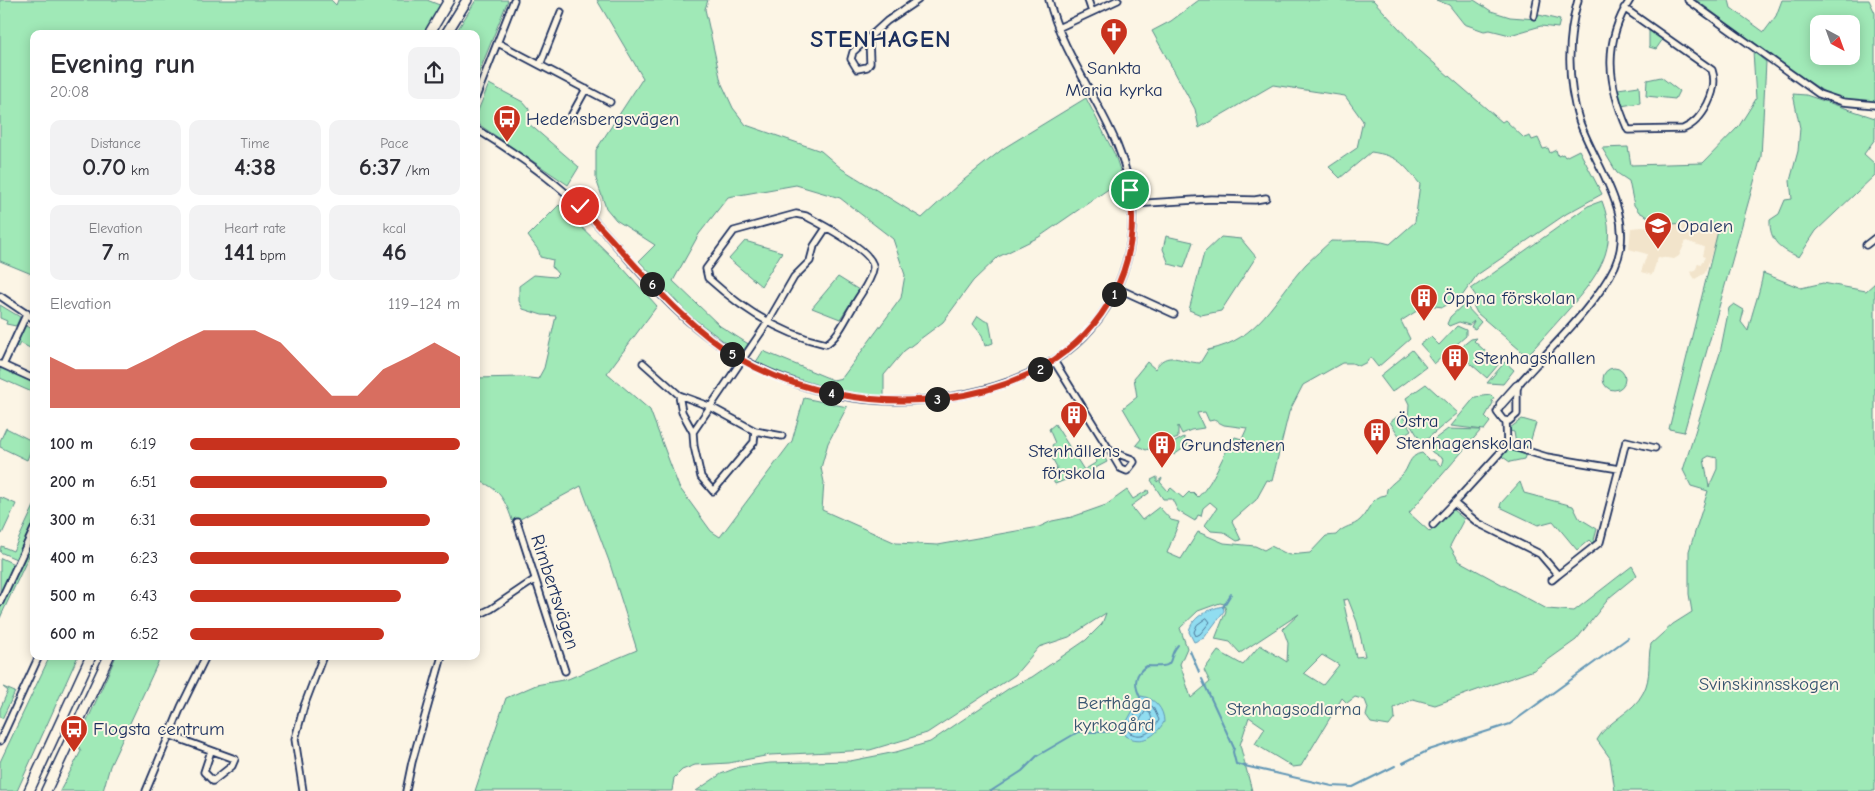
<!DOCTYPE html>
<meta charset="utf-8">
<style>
:root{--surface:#fff;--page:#f2f2f3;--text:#2b2b33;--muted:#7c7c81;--accent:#c8321e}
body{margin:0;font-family:"Comic Neue",sans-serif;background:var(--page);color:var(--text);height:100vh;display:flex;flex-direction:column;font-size:19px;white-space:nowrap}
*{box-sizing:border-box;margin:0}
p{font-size:16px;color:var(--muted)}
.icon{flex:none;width:28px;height:28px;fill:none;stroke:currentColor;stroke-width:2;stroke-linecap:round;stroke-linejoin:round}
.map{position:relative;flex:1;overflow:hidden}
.side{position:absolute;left:30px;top:30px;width:450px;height:630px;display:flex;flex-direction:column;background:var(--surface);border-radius:10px;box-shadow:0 2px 12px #0003}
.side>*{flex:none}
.needle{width:32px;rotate:139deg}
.buttons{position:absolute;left:1810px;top:15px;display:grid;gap:10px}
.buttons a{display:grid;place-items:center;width:50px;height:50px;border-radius:10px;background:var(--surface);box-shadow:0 2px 12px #0003;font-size:25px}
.pin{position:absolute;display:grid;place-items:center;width:42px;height:42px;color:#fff;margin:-21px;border:2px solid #fff;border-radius:50%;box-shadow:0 1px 5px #0007}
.km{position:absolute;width:25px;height:25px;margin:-12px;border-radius:50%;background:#222;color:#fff;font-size:14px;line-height:25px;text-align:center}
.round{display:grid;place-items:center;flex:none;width:52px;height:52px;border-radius:10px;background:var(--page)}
.summary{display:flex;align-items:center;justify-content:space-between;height:85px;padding:0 20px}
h1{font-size:28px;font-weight:600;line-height:38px}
.metrics{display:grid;grid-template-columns:repeat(3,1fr);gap:8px;height:85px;padding:5px 20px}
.metrics div{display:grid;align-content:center;border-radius:10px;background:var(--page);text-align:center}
.metrics b{font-size:25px;font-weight:600}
.metrics small{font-size:14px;font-weight:400}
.metrics p{font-size:14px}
.chart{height:140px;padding:10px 20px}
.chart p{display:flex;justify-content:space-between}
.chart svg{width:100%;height:90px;margin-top:5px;fill:var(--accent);opacity:.7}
ul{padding:0 20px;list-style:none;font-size:16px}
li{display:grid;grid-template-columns:80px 60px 1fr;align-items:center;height:38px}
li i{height:12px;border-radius:6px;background:var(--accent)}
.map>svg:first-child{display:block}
.built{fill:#f2e4cb}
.green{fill:#a0e9b7;stroke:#5e8c8a;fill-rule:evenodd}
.water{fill:#91ddf0;stroke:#6297b6}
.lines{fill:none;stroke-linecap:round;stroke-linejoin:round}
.shore{stroke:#4a7598;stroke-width:1}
.stream{stroke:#6297b6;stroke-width:2}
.street-casing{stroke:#1b2f5e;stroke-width:9}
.secondary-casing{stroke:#1b2f5e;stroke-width:11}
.primary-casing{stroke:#1b2f5e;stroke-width:12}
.street{stroke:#fcf5e5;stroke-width:5.5}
.secondary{stroke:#fcf5e5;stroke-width:8}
.primary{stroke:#fcf5e5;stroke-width:9}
.route-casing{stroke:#fff;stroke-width:10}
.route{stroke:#c8321e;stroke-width:6}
.labels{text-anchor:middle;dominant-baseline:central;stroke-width:4;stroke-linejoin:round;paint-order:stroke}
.poi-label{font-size:19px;fill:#1b2f5e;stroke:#fcf5e5;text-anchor:start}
.street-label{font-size:19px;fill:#1b2f5e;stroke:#fcf5e5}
.park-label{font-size:19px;fill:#365470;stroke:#fcf5e5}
.district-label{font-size:24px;font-weight:bold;letter-spacing:1px;fill:#1b2f5e;stroke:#fcf5e5}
</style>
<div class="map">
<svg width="1875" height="791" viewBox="0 0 1875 791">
<rect width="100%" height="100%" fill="#fcf5e5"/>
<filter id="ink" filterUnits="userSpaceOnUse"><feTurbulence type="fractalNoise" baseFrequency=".02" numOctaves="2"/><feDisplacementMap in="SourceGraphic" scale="10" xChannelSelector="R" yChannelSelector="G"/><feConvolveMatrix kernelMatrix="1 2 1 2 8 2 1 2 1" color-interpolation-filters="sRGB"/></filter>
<g filter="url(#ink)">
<!-- built -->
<path class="built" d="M1723 220 1705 273 1695 279 1690 272 1696 269 1698 263 1701 264 1705 257 1702 256 1704 247 1686 241 1679 256 1674 259 1658 257 1652 275 1641 272 1647 254 1629 249 1631 228Z"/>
<!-- green -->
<path class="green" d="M0 0H331L336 5 338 0H427L442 6 424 34H34V275L0 261Z
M476 0H508L476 80V34H455Z
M597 0H708L705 9 721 82 733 108 746 125 821 151 842 169 922 218 960 183 1004 148 1086 98 1115 155 1123 179 1039 237 998 257 973 281 943 322 904 351 884 375V397C839 393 797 381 756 362L763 351 833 380 842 378 901 298 905 275 893 239 840 198 796 185 728 197 699 234 673 281 720 326 750 345 742 355 689 315 639 261 655 245 616 220 606 208 596 179V150L643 78Z
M1199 0H1373L1420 51 1502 122 1505 120 1524 138 1530 136 1532 140 1538 138 1543 149 1548 148 1550 153 1556 150 1558 156 1563 154 1565 157 1579 150 1602 194 1566 214 1477 275 1462 296 1456 300 1443 307 1426 305 1401 321 1410 339 1378 367 1370 357 1367 362 1359 366 1352 363H1342L1303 385 1289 412 1272 481 1267 480 1256 500 1232 521 1241 540 1237 541 1223 532 1211 531 1205 525 1217 508 1210 502 1203 508 1201 516 1198 515 1195 521 1178 511 1172 499H1163L1151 480 1157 477V482L1162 478 1160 482 1168 491 1171 488 1183 498 1189 492 1191 494 1193 492 1198 497C1216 480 1221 456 1235 437L1242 439 1247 428 1224 425 1214 420 1209 421 1205 412 1197 413 1204 428 1191 430 1182 434 1178 426V438L1146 450 1136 445 1141 439 1123 408 1137 397 1134 378 1147 362 1155 369C1167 349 1180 362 1200 363L1208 350C1259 340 1274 299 1306 264 1314 256 1323 249 1331 241 1351 242 1371 238 1390 244L1415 222 1420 184C1402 163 1399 156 1371 152L1340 178 1329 167 1357 148 1363 121 1345 96 1273 85 1199 128 1195 109 1152 31 1171 21Z
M1436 0H1474L1491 11 1510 17 1536 19 1539 15 1560 20 1558 28 1541 26 1510 35 1490 30 1484 31 1464 24 1449 5Z
M1696 0H1729L1731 8 1764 32 1776 16 1782 0H1869L1875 13V103L1852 101 1829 95 1790 69ZM1819 24H1851V56H1819Z
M1649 29 1663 39 1656 49 1649 47Z
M1753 51 1766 62 1761 157 1684 432 1669 429 1718 231 1683 223 1663 225 1639 212 1634 205 1629 181 1617 173 1602 148 1628 147 1631 165 1703 163 1739 126 1756 99Z
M1661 77 1679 91 1675 99 1646 96 1647 80Z
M489 84 523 102 529 109 528 123 579 167 568 185 481 126 476 120 477 113Z
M1639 86 1640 103 1621 106 1618 89Z
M1793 94 1806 95 1875 118V139L1864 154 1875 164V175L1816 231 1799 257C1781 250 1769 241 1770 220L1779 214 1785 200 1792 199 1790 181 1798 151 1800 128Z
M1602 201C1620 249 1598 275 1568 310 1554 325 1541 341 1527 356L1477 313 1471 301 1476 296 1471 289 1588 206Z
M559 205 621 266 657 306 607 373 650 410 679 487 711 531 720 537 792 441 804 398 847 407 828 443 821 468 824 482 822 510 896 543 938 545 1039 527 1052 521 1072 517 1106 505 1127 490 1133 499 1148 490 1149 493 1131 506 1142 520 1159 507 1171 520 1179 522 1167 553 1181 559 1198 532 1224 543 1255 546 1264 550 1271 546 1289 555 1310 553 1326 536 1336 535C1344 525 1353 527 1360 520 1368 513 1371 496 1386 495L1387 489C1391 484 1397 480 1402 475 1409 469 1408 455 1422 453L1429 460H1434L1441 466 1443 459 1432 452 1428 444 1448 429 1481 430 1409 513 1430 532 1453 510 1464 519 1450 546 1459 561 1547 609 1574 611 1632 566 1637 575 1610 597 1576 640 1534 670 1435 705 1413 699 1394 708 1395 718 1389 726 1371 723 1366 716 1368 708 1365 700 1355 697 1347 703 1342 698 1301 766 1293 767 1255 744 1265 728 1249 717 1240 745 1252 791H696L721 774 739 767 770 763 850 761 896 752 930 742 1011 687 1032 677 1086 640 1102 624 1106 613 1069 637 1039 647 1015 675 927 733 870 750 770 755 729 763 695 765 682 770 674 778 672 791H475L506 698 536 685 568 679 637 650 609 561 581 486 513 523C506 501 499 487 476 480V378L521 377 538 379 544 368 556 316 542 315 523 309 519 301V286L534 275 555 277 558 274 552 267 553 260 540 257 539 251 528 236ZM1348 599 1357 622 1365 656 1356 657 1343 600ZM1220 603 1224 604 1226 611 1215 639 1230 642 1240 653 1299 614 1283 629 1288 643 1287 662 1260 645 1243 665 1218 651 1204 670 1210 682 1191 698 1180 664 1187 648 1180 628 1198 611ZM1322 655 1339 665 1323 685 1304 673Z
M1166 236 1193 242 1184 268 1169 264 1163 249Z
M1221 237 1241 239 1256 257 1221 311 1201 315 1189 310 1204 253Z
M745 241 782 252 761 286 729 259Z
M1763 273 1801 288 1823 283 1866 291 1875 283V791H1615L1610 758 1597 740C1608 720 1633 713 1643 693 1652 677 1647 660 1651 644L1673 624 1692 612 1689 594V551L1708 491 1691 486 1683 470 1720 353 1729 308 1734 304 1744 310 1741 322 1748 331C1752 311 1760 293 1763 273ZM1709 456 1717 458V469L1709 487 1704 459Z
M838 277 859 290 840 319 812 308Z
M1464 304 1481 322 1475 329 1471 327 1474 321 1469 325 1459 322 1449 326 1447 324 1450 317Z
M0 305 20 317 16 326 6 324 7 321 0 318Z
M978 316 985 321H989L993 343 985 346 982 335 973 324Z
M25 325 34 330V350L20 343 18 347 15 346Z
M1457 326 1466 330V336L1434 364 1428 356 1429 354 1420 344 1431 337 1439 345Z
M1477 338 1474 341 1494 359 1497 361 1501 357 1503 359 1487 378 1456 351 1471 339Z
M1412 350 1426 367 1392 392 1380 376Z
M1505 362 1514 370 1503 384 1487 383Z
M0 366 34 382V393L0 378Z
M1603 379a11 11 0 1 1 22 0a11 11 0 1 1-22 0Z
M1426 384 1458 413 1422 443 1408 420 1409 404 1406 398Z
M1491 395 1494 398 1492 401 1493 403 1485 417 1490 422 1484 430 1451 426 1475 397Z
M1401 414 1411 430 1400 437 1390 422Z
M1522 419 1536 423 1528 449 1516 444 1514 432 1510 431V428Z
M1055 424 1084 470 1097 462 1095 459 1103 454 1107 462 1082 475 1080 471 1072 477 1067 475 1068 479 1055 484 1052 479 1057 467 1048 451 1053 448 1052 445 1055 443 1049 429Z
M6 428 34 442 27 460 0 447V441Z
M1184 437 1188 445 1174 455 1168 446Z
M1508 449 1526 454 1524 459 1510 462 1500 455Z
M1520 482 1524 493 1573 506 1579 518 1597 529 1593 544 1589 540 1577 550 1553 521 1538 525 1500 507 1501 503Z
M0 497 16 504 2 534 0 533Z
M34 506V520L16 559 0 552 1 546 13 551Z
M34 536V545L0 618V609Z
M1 558 14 564 0 595V560Z
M50 656H78L17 791H0V762Z
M116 656H161L110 766 103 791H60L81 751 78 745 81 735Z
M3 687 15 692 2 719 0 717V709L8 691Z"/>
<!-- water -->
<path class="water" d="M1223 606 1224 611 1204 638 1194 642 1189 632C1191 617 1209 609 1223 606Z
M1141 696C1155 698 1164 709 1164 722 1155 737 1142 745 1125 736L1120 724 1126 723Z"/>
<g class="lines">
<!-- shore -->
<path class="shore" d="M1207 618 1210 622 1200 634 1196 636 1194 632 1197 625Z
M1145 703 1153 707 1159 720C1152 732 1143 739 1130 733L1127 728 1138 710Z
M1146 711 1150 713 1152 719 1148 726 1138 728 1137 725Z"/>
<!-- stream -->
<path class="stream" d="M1223 607 1231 594
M1190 651 1199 672
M1202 679 1234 748 1233 752 1236 764 1332 786 1353 787 1395 766
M1140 697C1134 685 1134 673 1147 666 1181 668 1164 661 1178 645
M1403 763 1429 750 1510 724 1628 638
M991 791 1022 771 1037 756 1078 732H1108L1121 728"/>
<defs>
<path id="street" d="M1088 0 1092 12
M1688 0 1819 94 1843 102 1875 105
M1624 8 1712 70C1719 90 1703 121 1683 129L1628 130C1608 85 1602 43 1630 0
M1534 16 1537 0
M1058 28 1118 0
M869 38 870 63 867 67 857 69 851 59 853 52 887 21 918 0
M498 43 610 102
M540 65 561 12
M476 97 514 0
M570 118 586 89
M476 129C514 152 549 176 581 207 617 243 647 285 685 318 743 369 817 400 894 401 946 401 1000 390 1046 365 1103 334 1136 270 1132 206 1128 130 1067 72 1049 0
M1132 204 1211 199 1255 200 1266 198
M796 214 806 216C820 224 877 252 873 269 871 282 859 295 853 307 846 318 838 337 826 344 780 334 742 309 708 278L706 269 734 231Z
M1866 245 1875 238
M1117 288 1174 314
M0 296 34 319
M1054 361 1110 451 1132 459 1134 462 1127 471 1120 468 1110 451
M643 363 679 395 709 406 755 431 754 442 713 491 701 477 694 446 693 432 768 322 794 277 810 261 814 246 826 228
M0 364 3 365 27 313
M3 365 34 379
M679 395 682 412 693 432
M1501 404 1497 412 1503 420 1509 421 1517 414V386C1547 351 1596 306 1615 266 1638 215 1594 165 1579 120 1567 82 1567 38 1578 0
M1506 421 1507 445 1454 503 1478 523 1540 554 1558 575 1600 542 1619 469 1547 457 1507 445
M755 431 782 436
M1619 469 1626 441 1655 448
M517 522 565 671
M1433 525 1454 503
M1552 580 1558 575
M0 602 34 529
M476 616 491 609 534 580
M169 735 235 759 232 766 213 781 204 772 211 751
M0 741 39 656
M146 791 181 707 206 656
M303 791 295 739 304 706 323 656
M406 791 412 762 442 656"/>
<path id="secondary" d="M1501 404 1517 386"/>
<path id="primary" d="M429 34 449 0
M446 34 467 0
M29 791 91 656
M46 791 109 656"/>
</defs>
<!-- street casing -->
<use href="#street" class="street-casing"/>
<!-- secondary casing -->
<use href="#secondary" class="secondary-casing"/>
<!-- primary casing -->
<use href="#primary" class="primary-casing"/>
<!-- street -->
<use href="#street" class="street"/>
<!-- secondary -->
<use href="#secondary" class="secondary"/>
<!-- primary -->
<use href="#primary" class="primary"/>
</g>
</g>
<g class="lines" filter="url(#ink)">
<defs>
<path id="route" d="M580 206C632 258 676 321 740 359 851 424 1050 420 1114 293 1131 261 1135 225 1130 190"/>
</defs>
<!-- route casing -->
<use href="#route" class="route-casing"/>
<!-- route -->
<use href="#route" class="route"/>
</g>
<!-- icons -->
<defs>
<symbol id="church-pin" viewBox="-11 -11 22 30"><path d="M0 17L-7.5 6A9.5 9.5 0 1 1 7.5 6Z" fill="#c8321e" stroke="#fcf5e5"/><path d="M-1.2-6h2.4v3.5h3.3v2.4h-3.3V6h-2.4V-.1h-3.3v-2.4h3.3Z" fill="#fff"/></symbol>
<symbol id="bus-pin" viewBox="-11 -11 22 30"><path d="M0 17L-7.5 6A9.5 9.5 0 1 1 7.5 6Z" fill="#c8321e" stroke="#fcf5e5"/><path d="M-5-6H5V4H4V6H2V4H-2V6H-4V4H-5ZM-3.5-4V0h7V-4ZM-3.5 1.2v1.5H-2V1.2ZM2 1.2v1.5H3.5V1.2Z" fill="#fff"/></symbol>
<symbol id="school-pin" viewBox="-11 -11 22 30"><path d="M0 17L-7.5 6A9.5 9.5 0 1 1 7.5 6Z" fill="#c8321e" stroke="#fcf5e5"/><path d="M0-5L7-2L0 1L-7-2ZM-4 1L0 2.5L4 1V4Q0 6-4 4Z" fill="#fff"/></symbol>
<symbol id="building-pin" viewBox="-11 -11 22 30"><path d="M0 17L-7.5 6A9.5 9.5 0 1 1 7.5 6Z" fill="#c8321e" stroke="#fcf5e5"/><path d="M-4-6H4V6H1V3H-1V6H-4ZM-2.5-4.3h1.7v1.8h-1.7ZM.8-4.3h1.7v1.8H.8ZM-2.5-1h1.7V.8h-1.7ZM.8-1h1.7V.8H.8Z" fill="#fff"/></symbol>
</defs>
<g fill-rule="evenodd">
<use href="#church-pin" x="1098" y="16" width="32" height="43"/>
<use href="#bus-pin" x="491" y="103" width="32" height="43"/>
<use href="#school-pin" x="1642" y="210" width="32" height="43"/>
<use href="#building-pin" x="1408" y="282" width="32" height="43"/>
<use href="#building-pin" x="1439" y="342" width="32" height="43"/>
<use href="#building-pin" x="1058" y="399" width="32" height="43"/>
<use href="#building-pin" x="1361" y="416" width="32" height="43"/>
<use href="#building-pin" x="1146" y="429" width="32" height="43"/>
<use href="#bus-pin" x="58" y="713" width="32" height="43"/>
</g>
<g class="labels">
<!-- poi labels -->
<g class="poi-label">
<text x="1114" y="68" text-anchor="middle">Sankta<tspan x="1114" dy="22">Maria kyrka</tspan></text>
<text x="526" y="119">Hedensbergsvägen</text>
<text x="1677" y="226">Opalen</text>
<text x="1443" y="298">Öppna förskolan</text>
<text x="1474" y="358">Stenhagshallen</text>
<text x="1396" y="421">Östra<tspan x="1396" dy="22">Stenhagenskolan</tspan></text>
<text x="1181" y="445">Grundstenen</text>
<text x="1074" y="451" text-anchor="middle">Stenhällens<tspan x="1074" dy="22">förskola</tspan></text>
<text x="93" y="729">Flogsta centrum</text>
</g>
<!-- street labels -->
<g class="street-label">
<text transform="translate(555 592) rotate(72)">Rimbertsvägen</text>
</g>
<!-- park labels -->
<g class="park-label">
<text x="1769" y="684">Svinskinnsskogen</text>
<text x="1114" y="703">Berthåga<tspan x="1114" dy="22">kyrkogård</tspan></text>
<text x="1294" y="709">Stenhagsodlarna</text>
</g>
<!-- district labels -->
<g class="district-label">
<text x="881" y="39">STENHAGEN</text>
</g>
</g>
</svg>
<div class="buttons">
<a><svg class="needle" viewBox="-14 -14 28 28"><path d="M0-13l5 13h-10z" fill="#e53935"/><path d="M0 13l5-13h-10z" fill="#7c7c81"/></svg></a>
</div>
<div class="pin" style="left:1130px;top:190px;background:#1e9e55"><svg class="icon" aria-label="arrive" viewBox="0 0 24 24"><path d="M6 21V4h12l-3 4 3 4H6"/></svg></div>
<div class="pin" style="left:580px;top:206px;background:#d93025"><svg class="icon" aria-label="check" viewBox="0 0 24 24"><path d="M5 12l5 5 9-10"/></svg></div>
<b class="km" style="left:1114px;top:294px">1</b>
<b class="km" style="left:1040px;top:369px">2</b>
<b class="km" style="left:937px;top:399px">3</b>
<b class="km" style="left:831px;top:393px">4</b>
<b class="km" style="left:732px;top:354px">5</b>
<b class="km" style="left:652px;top:284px">6</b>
<section class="side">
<div class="summary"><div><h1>Evening run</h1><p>20:08</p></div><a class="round"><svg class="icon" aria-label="share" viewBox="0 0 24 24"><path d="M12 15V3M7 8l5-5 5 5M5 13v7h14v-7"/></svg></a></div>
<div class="metrics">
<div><p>Distance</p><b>0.70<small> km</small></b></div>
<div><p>Time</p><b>4:38</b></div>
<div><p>Pace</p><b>6:37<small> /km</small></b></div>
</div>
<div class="metrics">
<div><p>Elevation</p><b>7<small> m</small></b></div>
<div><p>Heart rate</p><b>141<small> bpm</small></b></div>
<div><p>kcal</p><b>46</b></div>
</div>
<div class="chart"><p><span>Elevation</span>119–124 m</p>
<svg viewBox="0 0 160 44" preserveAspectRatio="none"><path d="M0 44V19L10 25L20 25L30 25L40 19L50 12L60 6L70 6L80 6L90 12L100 25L110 38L120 38L130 25L140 19L150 12L160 19V44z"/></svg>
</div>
<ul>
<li><b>100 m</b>6:19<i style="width:100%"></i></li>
<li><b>200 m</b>6:51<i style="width:73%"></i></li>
<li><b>300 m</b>6:31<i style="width:89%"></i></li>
<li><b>400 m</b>6:23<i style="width:96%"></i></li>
<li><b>500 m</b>6:43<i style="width:78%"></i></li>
<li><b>600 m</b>6:52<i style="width:72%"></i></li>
</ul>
</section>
</div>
